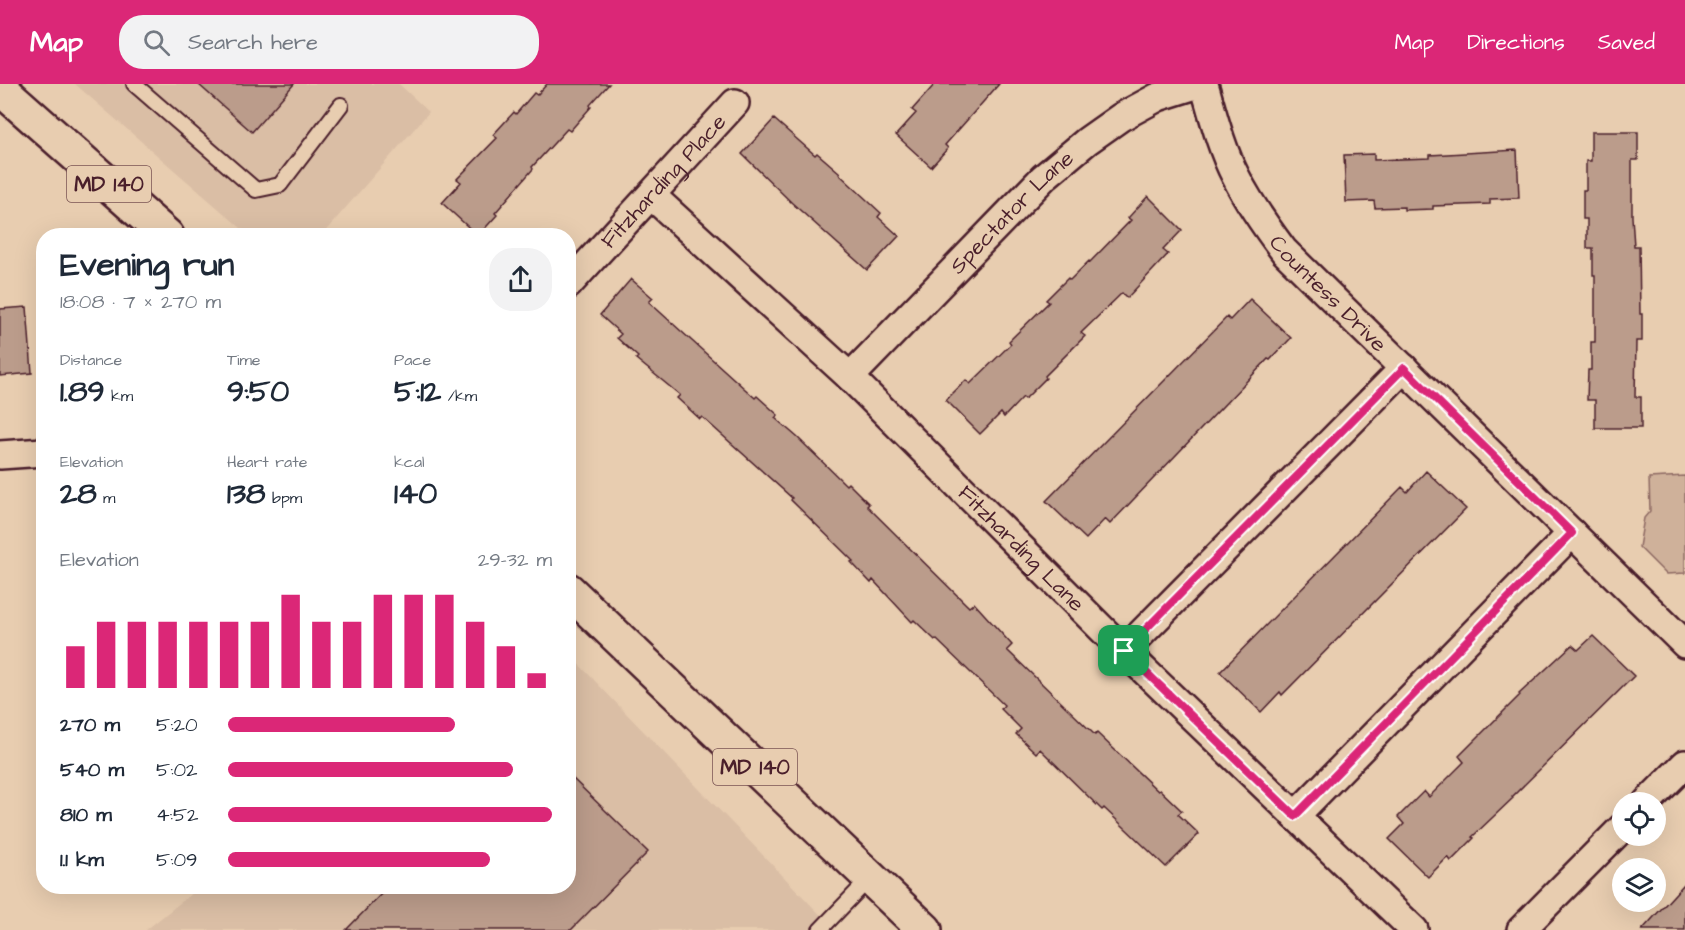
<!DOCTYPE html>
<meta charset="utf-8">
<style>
:root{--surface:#fff;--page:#f2f2f3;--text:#1f2937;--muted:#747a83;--accent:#db2777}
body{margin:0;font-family:"Architects Daughter",sans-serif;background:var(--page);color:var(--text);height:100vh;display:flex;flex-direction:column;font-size:22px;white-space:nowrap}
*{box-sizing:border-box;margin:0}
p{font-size:20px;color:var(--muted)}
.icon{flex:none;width:33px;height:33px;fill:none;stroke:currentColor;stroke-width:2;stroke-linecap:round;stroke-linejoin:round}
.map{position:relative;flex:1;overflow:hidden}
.panel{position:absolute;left:36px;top:144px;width:540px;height:666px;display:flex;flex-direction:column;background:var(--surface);border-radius:24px;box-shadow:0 6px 24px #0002}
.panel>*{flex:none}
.tools{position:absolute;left:1612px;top:708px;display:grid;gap:12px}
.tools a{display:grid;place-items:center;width:54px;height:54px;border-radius:50%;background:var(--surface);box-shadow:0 6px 24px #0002;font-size:30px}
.pin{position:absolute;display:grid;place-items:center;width:51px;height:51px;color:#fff;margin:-26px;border-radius:12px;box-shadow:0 3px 9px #0006}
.round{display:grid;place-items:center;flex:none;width:63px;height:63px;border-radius:24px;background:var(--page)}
.summary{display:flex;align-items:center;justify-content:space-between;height:102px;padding:0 24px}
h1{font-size:33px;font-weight:700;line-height:45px}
.metrics{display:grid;grid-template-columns:repeat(3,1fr);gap:9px;height:102px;padding:6px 24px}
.metrics div{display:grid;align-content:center}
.metrics b{font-size:30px;font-weight:700}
.metrics small{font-size:16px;font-weight:400}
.metrics p{font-size:16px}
.chart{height:168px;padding:12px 24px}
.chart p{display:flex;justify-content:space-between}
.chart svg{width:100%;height:108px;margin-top:6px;stroke:var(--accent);stroke-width:6}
ul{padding:0 24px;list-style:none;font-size:20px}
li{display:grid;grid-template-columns:96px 72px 1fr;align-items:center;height:45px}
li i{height:15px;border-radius:8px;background:var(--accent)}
header{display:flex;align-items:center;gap:36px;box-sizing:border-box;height:84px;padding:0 30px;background:var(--accent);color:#fff}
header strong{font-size:28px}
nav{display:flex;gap:33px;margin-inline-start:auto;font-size:21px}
.search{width:420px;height:54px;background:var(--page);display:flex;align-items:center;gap:15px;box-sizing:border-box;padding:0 21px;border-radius:24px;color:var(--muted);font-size:22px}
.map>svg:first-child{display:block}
.built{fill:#dabea5}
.green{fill:#cfb19a;stroke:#8c6862;stroke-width:1.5}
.building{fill:#bb9c8b;stroke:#4a1f2b;stroke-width:1.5}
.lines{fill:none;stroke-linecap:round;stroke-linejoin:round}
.lane-casing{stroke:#4a1f2b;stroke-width:18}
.street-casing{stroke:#4a1f2b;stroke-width:32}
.primary-casing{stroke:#4a1f2b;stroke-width:38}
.lane{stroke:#e8cdb0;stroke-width:14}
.street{stroke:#e8cdb0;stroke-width:27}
.primary{stroke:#e8cdb0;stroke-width:33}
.route-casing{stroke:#fff;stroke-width:12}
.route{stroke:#db2777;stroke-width:8}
.labels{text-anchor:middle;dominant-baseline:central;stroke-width:6;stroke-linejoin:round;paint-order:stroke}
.shield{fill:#e8cdb0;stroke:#795353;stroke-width:1.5}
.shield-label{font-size:21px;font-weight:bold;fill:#4a1f2b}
.street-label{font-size:22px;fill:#4a1f2b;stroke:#e8cdb0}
</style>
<header>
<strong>Map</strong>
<div class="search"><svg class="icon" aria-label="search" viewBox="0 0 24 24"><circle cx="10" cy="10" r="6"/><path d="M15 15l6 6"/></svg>Search here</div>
<nav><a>Map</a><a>Directions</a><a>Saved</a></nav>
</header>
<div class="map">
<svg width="1685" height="846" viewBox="0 0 1685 846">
<rect width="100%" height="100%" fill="#e8cdb0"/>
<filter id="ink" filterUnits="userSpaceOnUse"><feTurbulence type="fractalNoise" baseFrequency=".0167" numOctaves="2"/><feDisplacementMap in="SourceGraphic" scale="12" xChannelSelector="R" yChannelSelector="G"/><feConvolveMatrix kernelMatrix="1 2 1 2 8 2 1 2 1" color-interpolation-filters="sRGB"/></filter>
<g filter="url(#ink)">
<!-- built -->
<path class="built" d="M75 0H399L429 28 322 151H249Z
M569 570 835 846H146L200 803 568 802Z"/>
<!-- green -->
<path class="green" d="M1685 392V489L1666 490 1639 463 1644 434 1650 427 1649 394Z"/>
<!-- building -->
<path class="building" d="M198 0H294L252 48Z
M547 0H609L590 21 591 23 570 47 567 45 532 83 533 85 495 129 497 131 478 152 442 119 461 98 457 95 497 54 493 51 514 28 516 30 534 9 537 11Z
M935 0H999L945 61 948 64 931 83 896 51 916 29 912 26Z
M774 35 815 71 817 69 840 89 839 90 881 129 878 133 899 152 867 186 792 119 742 70Z
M1591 48H1638V76H1632V133L1634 162H1639L1640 230H1642V257H1636L1635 313H1641V344H1595V316H1587L1588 286H1591V258H1595V191H1593V164H1587V135H1583V106H1586V77H1591Z
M1517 66 1519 114 1490 115V120L1433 122V125L1404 126V123L1375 124 1374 117 1346 118 1344 71 1374 70V76L1430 74V71Z
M1148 112 1182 146 1163 166 1168 170 1127 214 1122 209 1081 249 1085 252 1045 292 1046 294 1025 315 1023 313 1004 333 1001 329 980 350 946 316 966 296 970 300 1011 260 1009 257 1049 218 1046 216 1068 194 1070 196 1089 177 1090 178 1131 136 1128 134Z
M631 195 653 214 649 218 671 238 755 314 757 312 778 331 775 334 797 353 846 401 848 399 869 420 867 422 969 523 974 519 1012 561 1007 566 1095 651 1097 649 1158 707 1160 706 1182 727 1178 730 1199 750 1166 783 1104 724 1102 726 1040 665 1036 669 1016 650 1021 645 1001 625 1004 621 936 555 935 556 914 536 912 538 873 496 871 499 851 478 853 477 791 416 792 414 702 333 700 335 677 314 680 311 636 275 638 273 617 254 621 250 600 231Z
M1250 215 1291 254 1270 276 1268 275 1110 440 1105 435 1086 455 1046 417 1227 233 1230 236Z
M27 223 32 289 0 292V225Z
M1426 387 1466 425 1282 611 1280 608 1261 628 1220 588 1402 403 1407 408Z
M1593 552 1634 592 1512 713 1513 714 1472 753 1474 754 1451 777 1448 773 1428 793 1389 755 1404 740 1398 733 1424 707 1429 713 1464 678 1459 672 1520 611 1519 610 1572 561 1578 566Z
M568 690 648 768 571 846H346L389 802H568Z
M1685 799V846H1642Z"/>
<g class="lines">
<defs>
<path id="lane" d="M134 0 256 106 280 101 341 21
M820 846 871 793"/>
<g id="street">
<path id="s1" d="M1204 0C1213 31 1221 64 1236 93 1249 119 1266 143 1284 167L1685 560"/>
<path id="s2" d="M651 111 850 293 1124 567 1414 846"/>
<path id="s3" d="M568 201 735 19"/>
<path id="s4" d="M850 293 1044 93 1087 57 1121 33 1158 13 1199 0"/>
<path d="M0 371 44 368"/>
<path d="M1124 567 1404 284"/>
<path d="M1647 718 1685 680"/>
<path d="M1295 732 1572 449"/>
<path d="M1521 846 1623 743"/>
</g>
<path id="primary" d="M0 4 167 152
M568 506 925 846"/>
</defs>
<!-- lane casing -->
<use href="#lane" class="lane-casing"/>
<!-- street casing -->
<use href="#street" class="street-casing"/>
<!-- primary casing -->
<use href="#primary" class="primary-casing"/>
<!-- lane -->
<use href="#lane" class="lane"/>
<!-- street -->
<use href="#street" class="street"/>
<!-- primary -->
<use href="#primary" class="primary"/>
</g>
</g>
<g class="lines" filter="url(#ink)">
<defs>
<path id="route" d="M1404 284 1572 449 1295 732 1124 567Z"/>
</defs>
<!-- route casing -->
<use href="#route" class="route-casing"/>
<!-- route -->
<use href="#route" class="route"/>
</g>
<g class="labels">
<!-- shield labels -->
<g class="shield">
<rect x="67" y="82" width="84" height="36" rx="4.5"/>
<rect x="713" y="665" width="84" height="36" rx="4.5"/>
</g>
<g class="shield-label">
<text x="109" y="100">MD 140</text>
<text x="755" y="683">MD 140</text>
</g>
<!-- street labels -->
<g class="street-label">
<text stroke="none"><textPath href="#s3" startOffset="141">Fitzharding Place</textPath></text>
<text stroke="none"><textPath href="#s4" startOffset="231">Spectator Lane</textPath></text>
<text stroke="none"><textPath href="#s1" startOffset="248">Countess Drive</textPath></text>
<text stroke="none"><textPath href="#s2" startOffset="512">Fitzharding Lane</textPath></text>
</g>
</g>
</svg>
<div class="tools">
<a><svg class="icon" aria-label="locate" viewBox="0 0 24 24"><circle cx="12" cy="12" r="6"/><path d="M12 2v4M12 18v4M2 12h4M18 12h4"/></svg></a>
<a><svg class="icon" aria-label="layers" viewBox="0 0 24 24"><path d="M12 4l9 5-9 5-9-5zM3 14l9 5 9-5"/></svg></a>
</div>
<div class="pin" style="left:1124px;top:567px;background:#1e9e55"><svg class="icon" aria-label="arrive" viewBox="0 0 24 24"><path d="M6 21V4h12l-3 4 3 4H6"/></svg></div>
<section class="panel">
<div class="summary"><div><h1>Evening run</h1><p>18:08 · 7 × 270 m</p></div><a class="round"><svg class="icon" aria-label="share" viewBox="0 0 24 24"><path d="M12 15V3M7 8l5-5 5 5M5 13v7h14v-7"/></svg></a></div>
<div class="metrics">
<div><p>Distance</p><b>1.89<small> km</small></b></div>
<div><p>Time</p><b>9:50</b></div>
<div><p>Pace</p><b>5:12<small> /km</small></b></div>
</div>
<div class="metrics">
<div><p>Elevation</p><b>28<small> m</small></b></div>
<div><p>Heart rate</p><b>138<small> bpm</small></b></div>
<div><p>kcal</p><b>140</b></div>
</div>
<div class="chart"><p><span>Elevation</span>29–32 m</p>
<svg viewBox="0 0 160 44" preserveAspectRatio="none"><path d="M5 44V27M15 44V17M25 44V17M35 44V17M45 44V17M55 44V17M65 44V17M75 44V6M85 44V17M95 44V17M105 44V6M115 44V6M125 44V6M135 44V17M145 44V27M155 44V38"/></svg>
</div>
<ul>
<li><b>270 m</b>5:20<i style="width:70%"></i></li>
<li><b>540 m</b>5:02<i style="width:88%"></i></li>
<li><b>810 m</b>4:52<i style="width:100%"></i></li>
<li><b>1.1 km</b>5:09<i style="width:81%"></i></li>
</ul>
</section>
</div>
